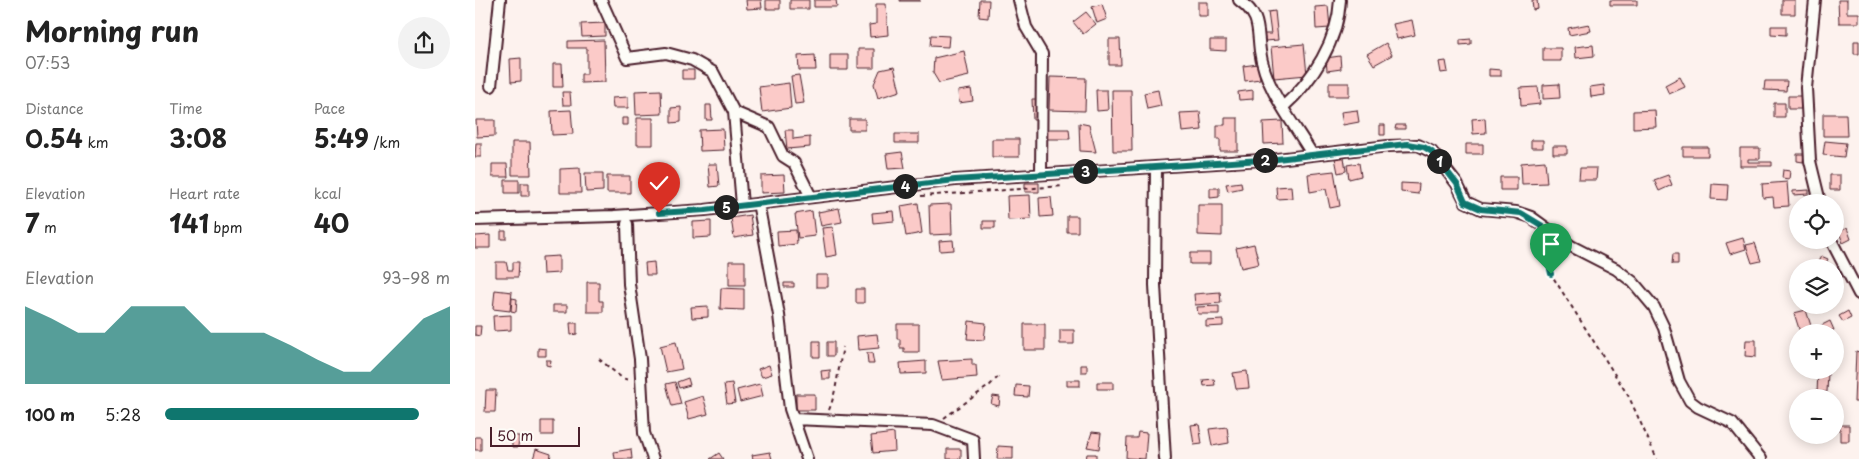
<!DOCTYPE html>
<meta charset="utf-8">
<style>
:root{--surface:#fff;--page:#f2f2f2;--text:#222;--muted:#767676;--accent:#0f766e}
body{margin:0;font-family:"Playpen Sans",sans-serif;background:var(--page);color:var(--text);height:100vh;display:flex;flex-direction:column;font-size:19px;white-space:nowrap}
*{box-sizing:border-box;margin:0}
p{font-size:16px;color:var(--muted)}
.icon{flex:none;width:28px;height:28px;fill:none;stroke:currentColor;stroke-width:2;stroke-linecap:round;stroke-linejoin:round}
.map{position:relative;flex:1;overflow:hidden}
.panel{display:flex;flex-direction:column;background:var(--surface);width:475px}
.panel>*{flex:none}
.controls{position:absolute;left:1314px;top:194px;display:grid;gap:10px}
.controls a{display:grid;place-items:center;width:55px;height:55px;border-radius:50%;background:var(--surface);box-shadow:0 2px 12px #0003;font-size:25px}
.scale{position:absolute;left:15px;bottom:12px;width:90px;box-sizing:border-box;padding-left:5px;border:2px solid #4a1f2b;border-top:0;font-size:14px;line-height:18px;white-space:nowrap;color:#4a1f2b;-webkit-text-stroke:4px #fdfcf7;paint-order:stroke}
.pin{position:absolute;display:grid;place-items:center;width:42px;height:42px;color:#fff;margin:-51px -21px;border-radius:50% 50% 50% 0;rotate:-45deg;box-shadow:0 0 5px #0007}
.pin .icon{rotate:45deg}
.km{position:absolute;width:25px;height:25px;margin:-12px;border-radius:50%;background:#222;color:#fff;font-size:14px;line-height:25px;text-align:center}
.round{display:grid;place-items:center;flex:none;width:52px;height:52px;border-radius:26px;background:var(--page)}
.headline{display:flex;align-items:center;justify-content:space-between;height:85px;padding:0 25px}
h1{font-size:28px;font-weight:700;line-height:38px}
.figures{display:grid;grid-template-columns:repeat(3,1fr);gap:8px;height:85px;padding:5px 25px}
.figures div{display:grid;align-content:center}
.figures b{font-size:25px;font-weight:700}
.figures small{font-size:14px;font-weight:400}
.figures p{font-size:14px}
.chart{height:140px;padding:10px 25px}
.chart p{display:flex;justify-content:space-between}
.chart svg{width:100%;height:90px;margin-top:5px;fill:var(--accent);opacity:.7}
ul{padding:0 25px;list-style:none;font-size:16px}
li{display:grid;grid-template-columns:80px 60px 1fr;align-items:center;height:38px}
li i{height:12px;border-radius:6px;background:var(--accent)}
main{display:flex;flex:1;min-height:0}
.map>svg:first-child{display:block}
.building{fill:#fbcac8;stroke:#4a1f2b}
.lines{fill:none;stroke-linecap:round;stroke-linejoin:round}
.street-casing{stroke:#4a1f2b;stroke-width:14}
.path{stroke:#4a1f2b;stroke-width:2;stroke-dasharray:4 4;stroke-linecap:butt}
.street{stroke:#fdfcf7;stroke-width:10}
.route-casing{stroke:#fff;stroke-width:10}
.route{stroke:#0f766e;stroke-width:6}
</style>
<main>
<section class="panel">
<div class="headline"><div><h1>Morning run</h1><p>07:53</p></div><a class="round"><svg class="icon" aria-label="share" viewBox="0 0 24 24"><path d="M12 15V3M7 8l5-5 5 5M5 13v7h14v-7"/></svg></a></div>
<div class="figures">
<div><p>Distance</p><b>0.54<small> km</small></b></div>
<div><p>Time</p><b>3:08</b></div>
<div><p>Pace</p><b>5:49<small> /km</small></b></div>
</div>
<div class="figures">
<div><p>Elevation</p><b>7<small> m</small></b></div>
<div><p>Heart rate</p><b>141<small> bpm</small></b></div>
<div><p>kcal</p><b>40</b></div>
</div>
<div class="chart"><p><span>Elevation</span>93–98 m</p>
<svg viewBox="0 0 160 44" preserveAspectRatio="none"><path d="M0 44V6L10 12L20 19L30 19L40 6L50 6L60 6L70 19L80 19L90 19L100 25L110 32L120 38L130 38L140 25L150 12L160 6V44z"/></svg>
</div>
<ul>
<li><b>100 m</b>5:28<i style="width:89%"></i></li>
</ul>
</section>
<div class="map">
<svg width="1384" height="459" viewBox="0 0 1384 459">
<rect width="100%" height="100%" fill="#fdf2ee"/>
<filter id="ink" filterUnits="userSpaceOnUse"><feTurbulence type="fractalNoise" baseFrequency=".02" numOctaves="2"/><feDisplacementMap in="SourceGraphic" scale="10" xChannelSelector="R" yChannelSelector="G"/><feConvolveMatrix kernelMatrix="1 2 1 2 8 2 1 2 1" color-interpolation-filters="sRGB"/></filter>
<g filter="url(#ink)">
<!-- building -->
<path class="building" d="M271 0H286L287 8 272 9Z
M291 0H305V9H291Z
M315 0H334V9H315Z
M339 0H361L362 7H339Z
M425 0H445V1H425Z
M505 0H514L513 18 504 17Z
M1057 0H1062L1063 9 1058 10Z
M1135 0H1162V5H1135Z
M1307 0H1320V14H1307Z
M1363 0H1372V13H1384V23H1364Z
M723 2H733V16H723Z
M401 4H411L413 35 395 37 394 25 401 24Z
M627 4 632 19 622 23 617 7Z
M853 6 855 28 841 29 840 7Z
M800 11 803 40 790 41 789 34H796L793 12Z
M611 12 621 24 608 34 598 22Z
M937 20 940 35 922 39 918 24Z
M130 23V36L107 37 106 24Z
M1114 24 1116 31 1094 35 1093 28Z
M1296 26H1311V35L1296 34Z
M456 35 474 36 473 47 455 46Z
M634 39H645L646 65H634Z
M996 39V44L985 45V40Z
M129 40 130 82 106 83V74H112V48H93V41Z
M735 40H751V51L735 50Z
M1379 41H1384V54H1379Z
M911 43 917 55 899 65 892 54Z
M829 44 832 75 799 78 796 47Z
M1118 45 1119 56 1101 58 1100 47Z
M1068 48H1086V61H1068Z
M383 49H399V68H383Z
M489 51 494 76 464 83 458 73 459 58Z
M340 55 341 70H324L323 56Z
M355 55H373V70H355Z
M865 56 866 69 852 71 851 58Z
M46 58V81L36 82 35 59Z
M971 61 973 72 966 73 964 62Z
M78 64H87L88 87H78Z
M783 64 785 79 770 81 768 66Z
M419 67 425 91 403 98 399 84 405 70Z
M1014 69 1026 70V76H1014Z
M207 70H219V79H207Z
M324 75 329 103 320 104 316 76Z
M575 77 611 78 610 111 574 110Z
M1205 77 1210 87 1194 94 1190 85Z
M1290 81H1312L1311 91 1289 90Z
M314 83 316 108 287 112 284 87Z
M854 83H874V96H854Z
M1084 84 1085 98 1068 99V85Z
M1129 85 1130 95 1116 97 1115 87Z
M1063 87 1065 104 1046 106 1045 88Z
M496 89 498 101 484 103 483 91Z
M186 90 187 114 161 115 160 91Z
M621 90H632L633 110 622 111Z
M637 90H656L657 151H638Z
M683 90 686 106 672 109 669 93Z
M778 90V99L764 100 763 92Z
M87 92H95L96 105H88Z
M1313 96H1326V109H1313Z
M153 97V108H138L137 98Z
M557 99H565L566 120H558Z
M1299 103H1310V117H1299Z
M231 105H236L237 120H231Z
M206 107V122L196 123V108Z
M96 110 98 134 77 135 76 111Z
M882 110 884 122 868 125 866 112Z
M1180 110 1181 127 1158 128V111Z
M725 112 727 130 707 132 705 113Z
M1348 114H1371L1372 136H1348Z
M147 118H153V125H147Z
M162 118H178V145H162Z
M750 118H763V151H745V139H742V125H750Z
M1010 118 1011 133 998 134 997 119Z
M374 119H390V130H374Z
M1 120H20V136L2 137Z
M807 121 808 143 789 144 788 122Z
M604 123 614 125 621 152 605 151Z
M905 125H910V135H905Z
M921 125H930V129H920Z
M248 129 249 150 225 151 224 130Z
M571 129H594L595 139H571Z
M310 130H318V139L335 137V147L312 149Z
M420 134H444V143H420Z
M517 139H544V157H517Z
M1056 140H1068V148H1056Z
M1350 141 1371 143 1369 157 1348 155Z
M37 142H55L56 175H37Z
M1 143H6V157H0Z
M991 144H1008V154H991Z
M1078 146H1092V154H1078Z
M1208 147H1233V156H1208Z
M1265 148H1285V159H1273V162H1297V166H1265Z
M427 152 430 168 413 169 411 154Z
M1322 154H1329L1328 162 1322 161Z
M869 157 871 171 863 173 860 158Z
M1070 161 1072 183 1047 184 1046 163Z
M884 163 886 176 874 179 872 165Z
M17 164H32L33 177H17Z
M233 164H242L244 186 235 187Z
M105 168 106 193H85V169Z
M1105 168H1122L1121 180H1104Z
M1308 170 1315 171 1314 179 1307 178Z
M859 171 865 206 855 208 851 189 835 192 833 174Z
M110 173H128V191L111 192Z
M309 175 310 192 286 193V176Z
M1193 175 1197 185 1184 191 1179 180Z
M1355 175H1365V190H1355Z
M132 176H155V193H132Z
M1025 177H1042V190H1025Z
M30 180H44V193H30Z
M175 180H184V192H175Z
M766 182 767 188 753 191 751 184Z
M1312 182 1314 206 1299 207 1298 197 1288 198 1287 184Z
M46 183H54V196H46Z
M550 183H564V192H550Z
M926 183 944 184 943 194 926 192Z
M1237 184 1253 185 1252 200 1236 199Z
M816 186 817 198 802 199 801 187Z
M735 188H744V197L735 198Z
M1334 190V194L1318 195V191Z
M555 195 556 219 533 220 532 196Z
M576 197 578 216 565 217 564 198Z
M443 203 447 233 431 236 426 206Z
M476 204 477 234 455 235 454 205Z
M723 205H747V236L723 235Z
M364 208 367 222 346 226 343 212Z
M337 211 340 236 323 238 320 214Z
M418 211 419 221 398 223 397 213Z
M275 215 278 235 259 238 256 218Z
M592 216H603V232H592Z
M236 221V237L218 238V222Z
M508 221H520V228H508Z
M358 227 362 255 351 257 347 228Z
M1372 228 1376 239 1368 243 1364 232Z
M321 230 322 244 303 246 302 231Z
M26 231H31V239H26Z
M15 235V248H0V236Z
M1268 238 1271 249 1255 254 1251 243Z
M478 240 479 250 465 251 464 241Z
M1280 243 1286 261 1277 263 1271 245Z
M779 244 784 264 766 268 761 248Z
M715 253H735V264H715Z
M1198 254H1203V264H1197Z
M84 256V273L68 274 67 257Z
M1346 256 1353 259 1349 267 1342 264Z
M254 261H270V285H254Z
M21 262H31L33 270H38V262H44L43 277H21Z
M179 262 180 275H171L170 263Z
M341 275H353V287H341Z
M112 282H124V301H128V312H112Z
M309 283H319V287H309Z
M246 288 269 289V310L245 309Z
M381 289H389V303H381Z
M20 290 37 292 35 311 18 309Z
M745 292 746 303 720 305 719 294Z
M37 298 42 299 41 312 36 311Z
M78 305H92V312H78Z
M233 306V317L217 318 216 307Z
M744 306V314H723L722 307Z
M1331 310 1337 329 1325 332 1319 313Z
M1373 311 1376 318 1368 322 1364 316Z
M36 315V330L19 331 18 316Z
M748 320V326L731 327V321Z
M494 321 511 323 509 340 492 339Z
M1355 321 1359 330 1344 332 1347 331 1345 326Z
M95 323H102V334L96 335Z
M422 324H444V352H429V348H425V339H422Z
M549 324H570V350H549Z
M0 326H6L5 336 0 335Z
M585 330H599V344H585Z
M402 334 404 348 383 350 382 336Z
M1271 340H1281V357L1270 356Z
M338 341H345V357H338Z
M201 342 207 369 191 372 185 346Z
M352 342H359V356H352Z
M63 348 71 349V356H63Z
M1381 351 1384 352V402H1379Z
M392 353H397L399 364H393Z
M497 359V365H501L502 377 467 380 463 361Z
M71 360H76L75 366 71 365Z
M451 361V373L426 374 425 363Z
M294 365 297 374 287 377 283 369Z
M606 365H612V372H606Z
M355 370V379H347L346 371Z
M772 371 774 388 761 389 758 373Z
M1343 372 1353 373 1352 392H1342Z
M213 378 215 385 204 388 202 382Z
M739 379 740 385 729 386 728 380Z
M592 380H605V386H592Z
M200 382 206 404 197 406 191 384Z
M622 382H638V389H622Z
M257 383 260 403 252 404 249 384Z
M285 384 288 396 265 402 262 390Z
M541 385 554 386 553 397 540 396Z
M11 390H21L20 412H10Z
M321 394H340V410H321Z
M228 396 233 414 214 419 209 402Z
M518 396 525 397 524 406 516 404Z
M66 421H78V435H66Z
M724 424 727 444 719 445 716 425Z
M1365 425H1374V441H1365Z
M752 427 754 443 737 446 734 429Z
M617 432 626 433 624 449 612 447Z
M663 432 672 433 670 459 651 458 652 438H662Z
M419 433 420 451 398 453 396 436Z
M37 436H44L43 447H37Z
M0 437H6V450H0Z
M523 446 538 447V459H522Z
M61 449 76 454 75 459H58Z
M156 449 157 459H140L139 452Z
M472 449H486V459H472Z
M295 452 297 459H278L277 455Z
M244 453 248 459H235Z
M612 454H621V459H611Z"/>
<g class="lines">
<defs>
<path id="street" d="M126 0 152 58 191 53 217 60 238 72 259 112 294 127 308 156 319 163 336 197
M544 0 551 27 567 54 566 173
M764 0C786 16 782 28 785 51 790 89 818 122 837 154
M1340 0 1331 88 1335 161 1345 202
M16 86 25 0
M808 107C838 80 863 41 865 0
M259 112 267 205
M681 167 680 285 690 459
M284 208 304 315 315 409 332 459
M0 220 139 216 230 210 480 180 802 159 913 146 943 145 957 152 982 184 991 202 1006 209 1041 212 1056 217 1096 246 1141 269 1158 282 1179 307 1189 328 1204 381 1215 401 1223 407 1257 423 1286 459
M152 224 154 284 165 359 169 433 178 459
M1356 240 1384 294
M319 419 458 425 498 440 499 459"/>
</defs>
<!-- street casing -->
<use href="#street" class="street-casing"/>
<!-- path -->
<path class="path" d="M446 196 588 186
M1069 240 1076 274 1154 397 1182 459
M124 359 147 378 154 380
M354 410C362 390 363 369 368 347
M469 418 515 385 525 375"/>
<!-- street -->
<use href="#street" class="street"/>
</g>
</g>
<g class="lines" filter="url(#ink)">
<defs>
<path id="route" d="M184 213 230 210 480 180 802 159 932 144 949 147 957 152 982 184 990 202 1006 209 1046 213 1066 225 1076 274"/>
</defs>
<!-- route casing -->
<use href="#route" class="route-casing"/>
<!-- route -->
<use href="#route" class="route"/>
</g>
</svg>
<div class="controls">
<a><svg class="icon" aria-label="locate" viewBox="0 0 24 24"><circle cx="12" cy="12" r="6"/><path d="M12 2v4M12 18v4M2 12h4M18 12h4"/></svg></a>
<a><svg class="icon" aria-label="layers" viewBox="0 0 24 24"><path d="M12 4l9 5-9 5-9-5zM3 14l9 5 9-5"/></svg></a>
<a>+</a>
<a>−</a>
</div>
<div class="scale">50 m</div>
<div class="pin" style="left:1076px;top:274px;background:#1e9e55"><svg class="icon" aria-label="arrive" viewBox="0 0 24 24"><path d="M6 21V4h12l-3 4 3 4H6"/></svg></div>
<div class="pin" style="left:184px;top:213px;background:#d93025"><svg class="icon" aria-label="check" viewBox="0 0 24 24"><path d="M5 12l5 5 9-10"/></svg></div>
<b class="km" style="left:964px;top:161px">1</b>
<b class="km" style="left:790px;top:160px">2</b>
<b class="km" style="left:610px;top:171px">3</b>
<b class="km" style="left:430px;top:186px">4</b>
<b class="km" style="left:251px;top:207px">5</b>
</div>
</main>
